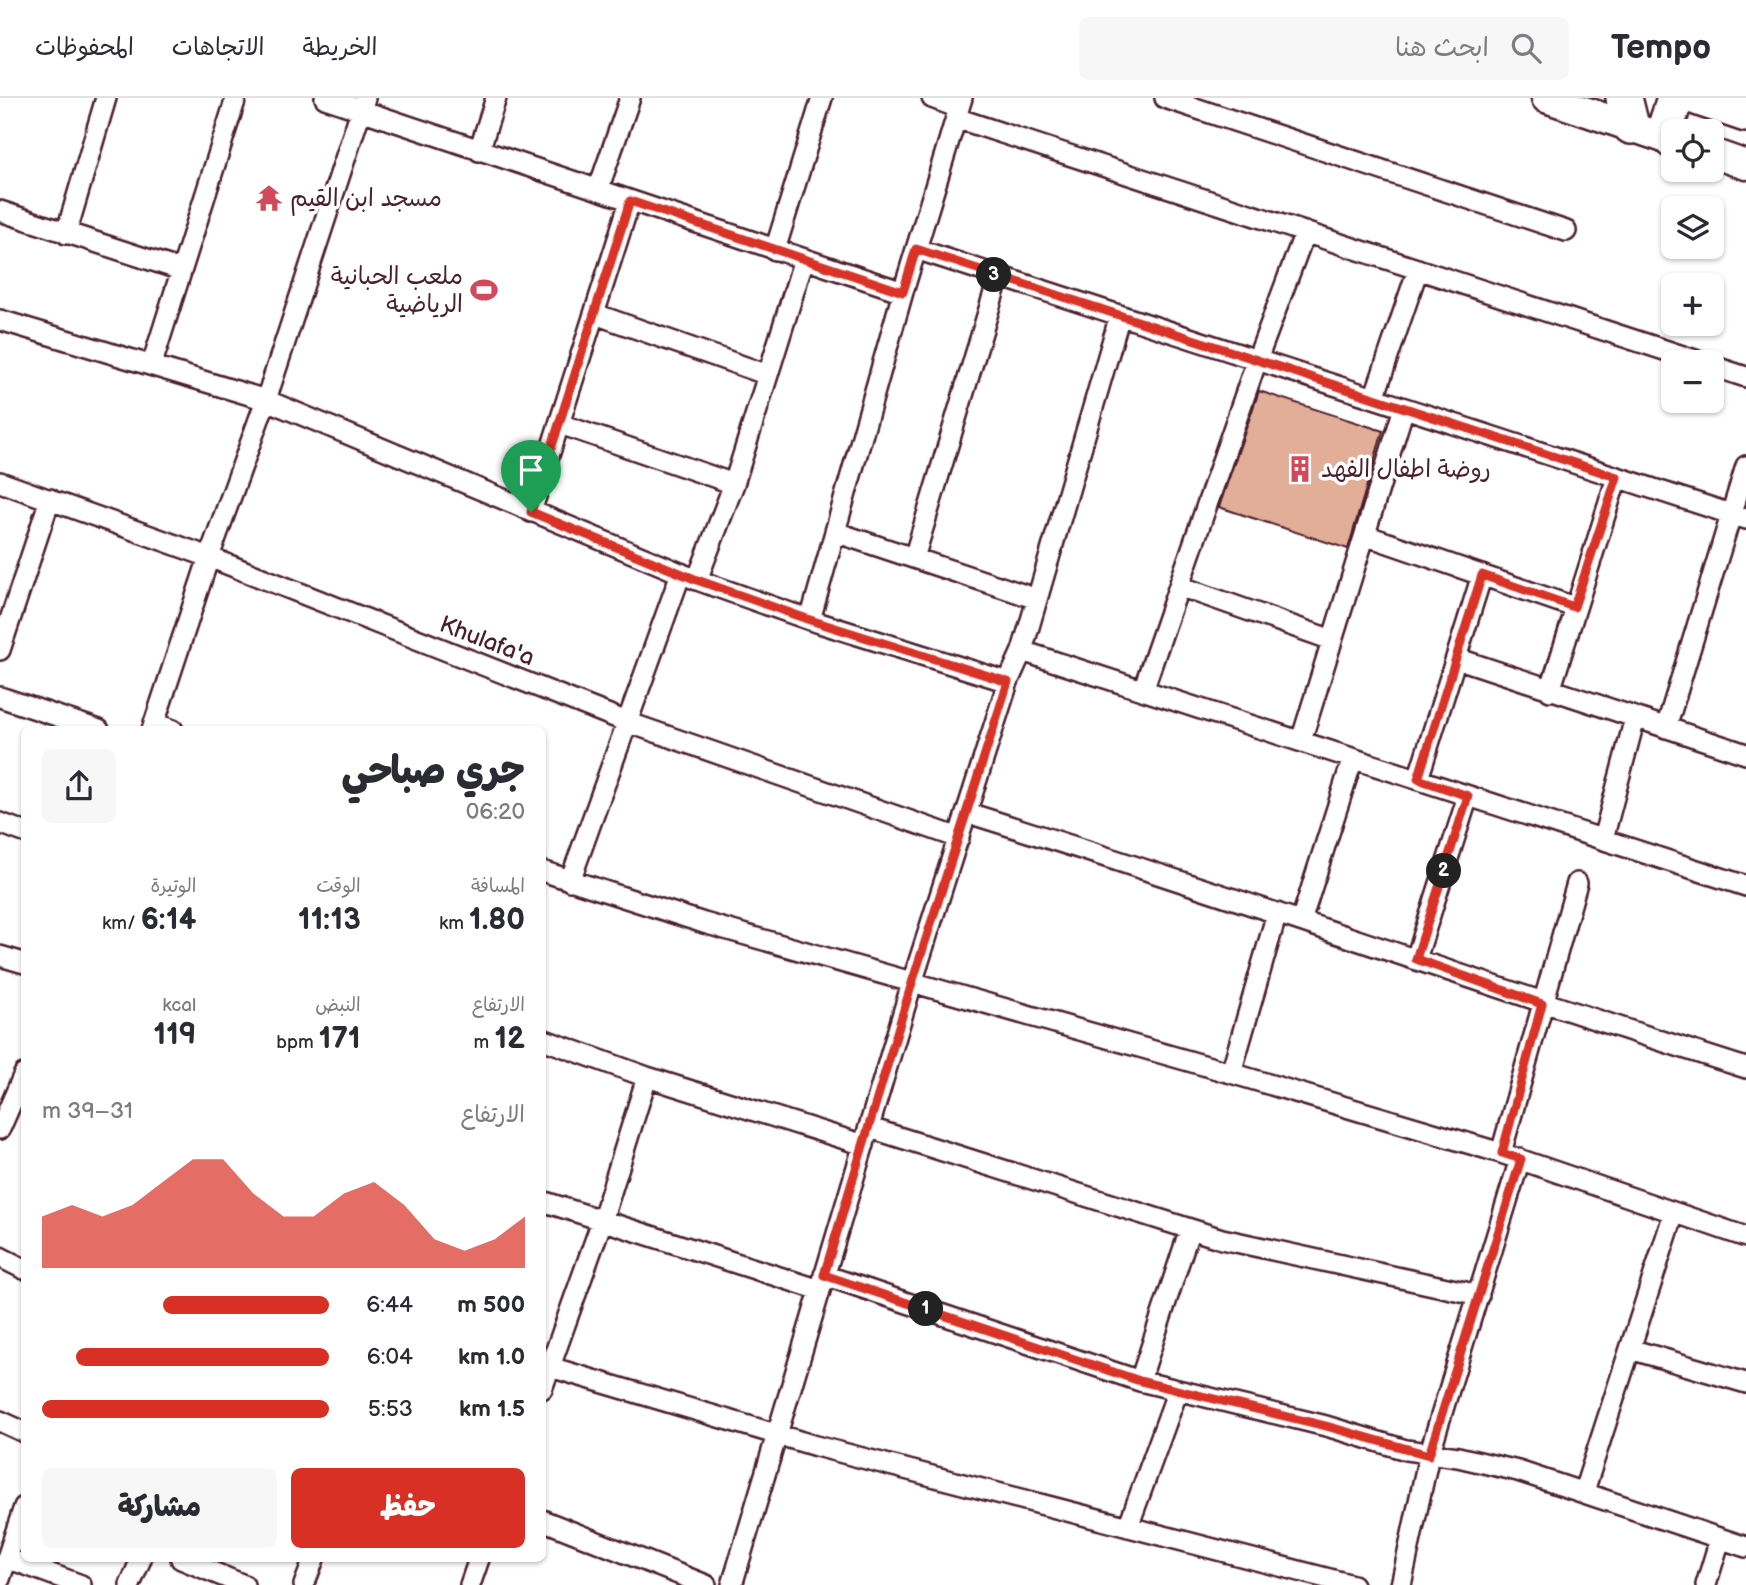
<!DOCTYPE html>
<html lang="ar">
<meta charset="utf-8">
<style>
:root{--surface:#fff;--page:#f7f7f7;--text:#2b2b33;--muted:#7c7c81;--line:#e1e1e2;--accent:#d93025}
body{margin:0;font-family:"Balsamiq Sans","Playpen Sans Arabic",sans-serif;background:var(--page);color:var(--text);direction:rtl;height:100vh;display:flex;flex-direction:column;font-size:26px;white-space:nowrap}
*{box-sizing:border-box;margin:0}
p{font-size:23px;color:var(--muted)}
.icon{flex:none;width:38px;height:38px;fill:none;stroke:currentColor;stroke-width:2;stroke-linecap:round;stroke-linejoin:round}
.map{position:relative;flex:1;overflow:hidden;direction:ltr}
.side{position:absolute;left:21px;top:628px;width:525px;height:836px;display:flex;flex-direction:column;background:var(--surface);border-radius:10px;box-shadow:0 2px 5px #0004;direction:rtl}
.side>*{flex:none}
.buttons{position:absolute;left:1661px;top:21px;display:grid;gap:14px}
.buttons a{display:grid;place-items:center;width:63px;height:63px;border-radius:10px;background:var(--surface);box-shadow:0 2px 5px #0004;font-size:35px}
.pin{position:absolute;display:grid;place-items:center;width:60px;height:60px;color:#fff;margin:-72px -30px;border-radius:50% 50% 50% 0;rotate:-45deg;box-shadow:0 0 7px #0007}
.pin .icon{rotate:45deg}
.km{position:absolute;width:35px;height:35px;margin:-18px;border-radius:50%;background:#222;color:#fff;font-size:19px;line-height:35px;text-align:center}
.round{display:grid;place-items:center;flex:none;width:74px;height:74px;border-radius:10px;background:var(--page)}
.head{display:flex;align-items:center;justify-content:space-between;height:119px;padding:0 21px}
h1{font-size:38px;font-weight:800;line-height:52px}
.stats{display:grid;grid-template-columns:repeat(3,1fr);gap:10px;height:119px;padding:7px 21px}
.stats div{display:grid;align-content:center}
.stats b{font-size:30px;font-weight:800}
.stats small{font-size:19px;font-weight:400}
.stats p{font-size:19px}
.chart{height:196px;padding:14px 21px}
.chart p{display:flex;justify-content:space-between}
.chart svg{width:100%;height:126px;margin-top:7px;fill:var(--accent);opacity:.7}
.primary-button{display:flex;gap:14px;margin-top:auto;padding:14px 21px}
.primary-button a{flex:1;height:80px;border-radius:10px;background:var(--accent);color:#fff;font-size:28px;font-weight:800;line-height:80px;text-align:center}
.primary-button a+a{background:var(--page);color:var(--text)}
ul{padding:0 21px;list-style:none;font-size:23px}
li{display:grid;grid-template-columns:112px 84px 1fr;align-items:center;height:52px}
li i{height:18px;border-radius:9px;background:var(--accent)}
header{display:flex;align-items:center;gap:42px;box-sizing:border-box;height:98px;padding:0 35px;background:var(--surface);border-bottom:2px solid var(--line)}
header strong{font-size:33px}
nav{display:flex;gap:38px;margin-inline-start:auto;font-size:24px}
.search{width:490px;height:63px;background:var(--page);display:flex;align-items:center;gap:18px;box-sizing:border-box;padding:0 24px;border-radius:10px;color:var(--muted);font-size:26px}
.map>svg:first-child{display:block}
.building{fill:#e3ae97;stroke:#4a1f2b;stroke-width:2}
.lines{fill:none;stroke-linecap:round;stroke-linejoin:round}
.street-casing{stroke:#4a1f2b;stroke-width:24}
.secondary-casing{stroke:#4a1f2b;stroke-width:33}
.highway-casing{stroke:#4a1f2b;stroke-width:40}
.street{stroke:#fff;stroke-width:19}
.secondary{stroke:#fff;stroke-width:28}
.highway{stroke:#fff;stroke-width:35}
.route-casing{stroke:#fff;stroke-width:14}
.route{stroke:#d93025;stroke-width:9}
.labels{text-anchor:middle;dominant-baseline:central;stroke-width:7;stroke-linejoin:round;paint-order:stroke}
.poi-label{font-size:24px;fill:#4a1f2b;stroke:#fff;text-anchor:start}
.street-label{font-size:24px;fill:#4a1f2b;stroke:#fff}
</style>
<header>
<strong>Tempo</strong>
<div class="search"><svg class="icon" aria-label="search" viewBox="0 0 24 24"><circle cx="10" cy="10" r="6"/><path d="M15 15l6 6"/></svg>ابحث هنا</div>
<nav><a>الخريطة</a><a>الاتجاهات</a><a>المحفوظات</a></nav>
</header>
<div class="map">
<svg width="1746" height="1487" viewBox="0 0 1746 1487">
<rect width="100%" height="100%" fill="#fff"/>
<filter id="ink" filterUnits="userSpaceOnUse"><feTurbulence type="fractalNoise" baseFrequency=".0143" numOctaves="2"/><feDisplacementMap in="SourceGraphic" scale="14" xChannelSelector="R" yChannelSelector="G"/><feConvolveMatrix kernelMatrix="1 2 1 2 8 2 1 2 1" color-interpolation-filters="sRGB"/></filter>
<g filter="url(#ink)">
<!-- building -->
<path class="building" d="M1259 293 1383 333 1348 451 1219 409Z"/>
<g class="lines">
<defs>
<path id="street" d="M325 0 903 194
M932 0 959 10
M1165 0 1566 133
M956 20 1701 264
M479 53 496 0
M598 92 630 0
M0 113 181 172
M66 136 106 0
M916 151 1746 421
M775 152 822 0
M595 216 768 277
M0 222 266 302 697 482 810 522 1008 584
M152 266 236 0
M1712 268 1746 279
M1374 300 1418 171
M560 326 734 386
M0 384 209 459 627 624 959 740
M531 414 630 103
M835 434 1037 501
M1365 437 1574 509
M914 460 999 178
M697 482 734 386 804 161
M1179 488 1332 542
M810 522 903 194 962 0
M0 552 50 401
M1022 553 1746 788
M1456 560 1746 656
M1143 592 1257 262 1305 134
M1550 593 1617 379
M0 599 99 632
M154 625 173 632
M1666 630 1746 368
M152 632 209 459 266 302 365 0
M1301 643 1404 310
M1418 681 1482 477
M968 715C1229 796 1486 888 1746 970
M0 725 24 734
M1603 741 1635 620
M542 773 704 825 1231 975 1501 1055 1746 1139
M570 783 681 475
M1301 823 1353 660
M0 858 24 865
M1416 861 1468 698
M542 941 647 979 864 1047
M1231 975 1277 815
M870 1030 1222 1141 1479 1197
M0 1031 24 976
M1501 1055 1577 785
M542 1103 820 1192
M0 1159 24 1171
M824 1177 1140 1283 1326 1328 1406 1352 1458 1359 1518 1373 1746 1449
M1630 1251 1746 1285
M550 1269 816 1348 1353 1487
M1140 1283 1190 1131
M542 1291 602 1123 647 979
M0 1323 24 1334
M1584 1393 1674 1115
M542 1422 706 1487
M1128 1429 1178 1292
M7 1460 81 1487
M181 1461 244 1487
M0 1481 24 1409
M130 1487 141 1461
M304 1487 314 1461
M470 1487 479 1461
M732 1487 912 885 1008 584 1022 553 1120 217
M1401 1487 1429 1357 1520 1061
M1706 1487 1720 1441"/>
<path id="secondary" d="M1546 0 1673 43
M1712 55 1746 67"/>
<path id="highway" d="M1624 0 1631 28
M1699 0 1746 16
M1672 42 1666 28 1674 4 1681 0"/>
</defs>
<!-- street casing -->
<use href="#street" class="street-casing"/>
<!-- secondary casing -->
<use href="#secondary" class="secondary-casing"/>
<!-- highway casing -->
<use href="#highway" class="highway-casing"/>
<!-- street -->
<use href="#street" class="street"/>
<!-- secondary -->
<use href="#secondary" class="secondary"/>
<!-- highway -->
<use href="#highway" class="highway"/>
</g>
</g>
<g class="lines" filter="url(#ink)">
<defs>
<path id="route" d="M630 103 903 194 916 151 1617 379 1574 509 1482 477 1418 681 1468 698 1416 861 1542 906 1502 1055 1521 1061 1429 1357 1326 1328 1140 1283 824 1177 912 885 1008 584 810 522 697 482 531 414Z"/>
</defs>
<!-- route casing -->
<use href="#route" class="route-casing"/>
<!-- route -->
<use href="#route" class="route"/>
</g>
<!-- icons -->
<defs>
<symbol id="temple-bare" viewBox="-9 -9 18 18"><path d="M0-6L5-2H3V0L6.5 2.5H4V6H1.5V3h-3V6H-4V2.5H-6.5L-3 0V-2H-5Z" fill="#d1495b" stroke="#fff" stroke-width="2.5" paint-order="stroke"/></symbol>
<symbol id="stadium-bare" viewBox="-9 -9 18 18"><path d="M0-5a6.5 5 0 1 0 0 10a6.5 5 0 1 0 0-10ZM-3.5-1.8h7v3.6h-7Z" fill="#d1495b" stroke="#fff" stroke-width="2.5" paint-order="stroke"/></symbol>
<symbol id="building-bare" viewBox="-9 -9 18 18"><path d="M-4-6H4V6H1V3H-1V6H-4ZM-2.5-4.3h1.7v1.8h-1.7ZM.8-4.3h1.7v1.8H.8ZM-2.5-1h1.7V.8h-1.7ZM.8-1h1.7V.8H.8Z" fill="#d1495b" stroke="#fff" stroke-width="2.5" paint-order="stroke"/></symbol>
</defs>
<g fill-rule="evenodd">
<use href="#temple-bare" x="250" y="81" width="38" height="38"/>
<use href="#stadium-bare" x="465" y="173" width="38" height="38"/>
<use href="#building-bare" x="1281" y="352" width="38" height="38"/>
</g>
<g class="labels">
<!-- poi labels -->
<g class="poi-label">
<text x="290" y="100">مسجد ابن القيم</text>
<text x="463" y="178" text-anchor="end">ملعب الحبانية<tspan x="463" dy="28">الرياضية</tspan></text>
<text x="1321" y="371">روضة اطفال الفهد</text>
</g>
<!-- street labels -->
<g class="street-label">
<text transform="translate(487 543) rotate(21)">Khulafa'a</text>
</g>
</g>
</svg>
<div class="buttons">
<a><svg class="icon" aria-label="locate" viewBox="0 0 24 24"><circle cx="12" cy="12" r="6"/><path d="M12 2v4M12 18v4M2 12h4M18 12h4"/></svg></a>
<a><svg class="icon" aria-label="layers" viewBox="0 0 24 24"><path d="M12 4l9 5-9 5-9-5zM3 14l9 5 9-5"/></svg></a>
<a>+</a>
<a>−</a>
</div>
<div class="pin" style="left:531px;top:414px;background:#1e9e55"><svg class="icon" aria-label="arrive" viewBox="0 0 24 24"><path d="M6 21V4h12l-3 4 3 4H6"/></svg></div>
<b class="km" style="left:926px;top:1211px">1</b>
<b class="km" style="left:1444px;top:773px">2</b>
<b class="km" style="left:994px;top:177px">3</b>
<section class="side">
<div class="head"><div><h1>جري صباحي</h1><p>06:20</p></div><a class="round"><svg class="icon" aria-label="share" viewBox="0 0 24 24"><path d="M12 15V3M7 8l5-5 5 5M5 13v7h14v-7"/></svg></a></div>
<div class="stats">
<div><p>المسافة</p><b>1.80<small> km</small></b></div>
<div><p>الوقت</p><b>11:13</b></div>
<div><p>الوتيرة</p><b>6:14<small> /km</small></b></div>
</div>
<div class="stats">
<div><p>الارتفاع</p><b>12<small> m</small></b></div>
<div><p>النبض</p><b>171<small> bpm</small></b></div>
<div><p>kcal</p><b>119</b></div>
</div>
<div class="chart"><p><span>الارتفاع</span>31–39 m</p>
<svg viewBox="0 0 160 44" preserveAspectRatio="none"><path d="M0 44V26L10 22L20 26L30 22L40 14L50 6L60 6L70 18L80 26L90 26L100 18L110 14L120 22L130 34L140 38L150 34L160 26V44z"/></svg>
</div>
<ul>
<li><b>500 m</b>6:44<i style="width:58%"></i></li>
<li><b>1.0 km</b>6:04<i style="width:88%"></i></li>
<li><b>1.5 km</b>5:53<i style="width:100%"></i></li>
</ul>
<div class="primary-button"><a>حفظ</a><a>مشاركة</a></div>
</section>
</div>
